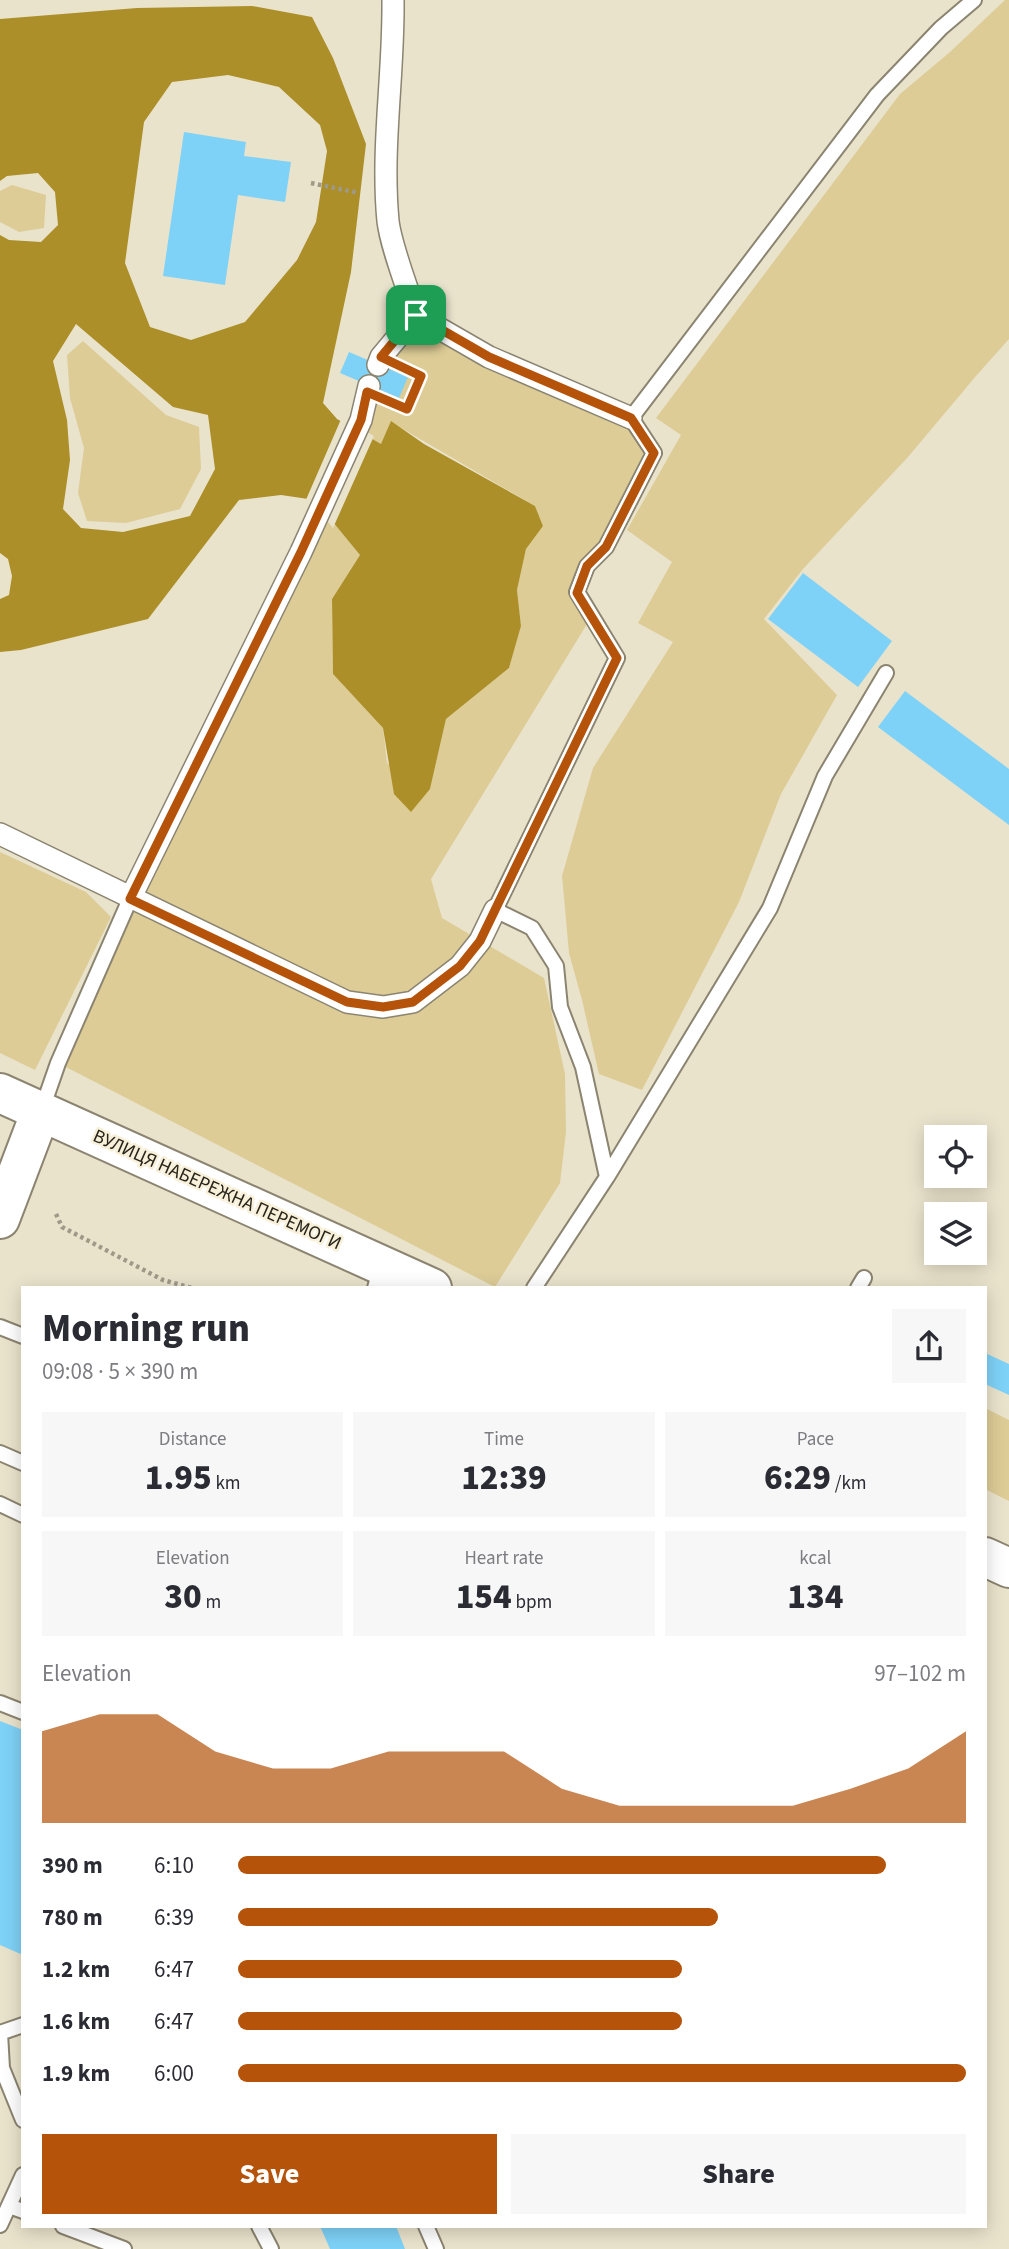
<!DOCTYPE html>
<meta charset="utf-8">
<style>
:root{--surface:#fff;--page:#f7f7f7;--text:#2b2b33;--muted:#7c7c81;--accent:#b45309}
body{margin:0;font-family:"Source Sans 3",sans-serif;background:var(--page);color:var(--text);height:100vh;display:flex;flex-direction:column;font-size:26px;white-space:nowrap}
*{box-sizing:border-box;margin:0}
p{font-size:23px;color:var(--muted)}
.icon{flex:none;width:38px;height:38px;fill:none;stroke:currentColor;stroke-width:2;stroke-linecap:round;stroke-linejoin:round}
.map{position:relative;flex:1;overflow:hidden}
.sheet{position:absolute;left:21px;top:1286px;width:966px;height:942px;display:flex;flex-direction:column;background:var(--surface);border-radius:0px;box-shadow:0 4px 18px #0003}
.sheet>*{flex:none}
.controls{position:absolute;left:924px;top:1125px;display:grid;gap:14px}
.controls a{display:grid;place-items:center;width:63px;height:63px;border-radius:0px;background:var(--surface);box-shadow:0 4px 18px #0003;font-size:35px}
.pin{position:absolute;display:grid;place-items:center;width:60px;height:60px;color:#fff;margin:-30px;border-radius:14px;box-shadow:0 4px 10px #0006}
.round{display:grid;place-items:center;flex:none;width:74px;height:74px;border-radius:0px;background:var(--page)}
.headline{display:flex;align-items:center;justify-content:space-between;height:119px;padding:0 21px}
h1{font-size:38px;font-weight:800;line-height:52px}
.metrics{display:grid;grid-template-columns:repeat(3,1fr);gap:10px;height:119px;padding:7px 21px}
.metrics div{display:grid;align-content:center;border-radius:0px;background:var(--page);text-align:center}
.metrics b{font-size:35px;font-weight:800}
.metrics small{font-size:19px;font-weight:400}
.metrics p{font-size:19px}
.chart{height:196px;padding:14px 21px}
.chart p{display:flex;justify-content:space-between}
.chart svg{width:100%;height:126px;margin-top:7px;fill:var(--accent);opacity:.7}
.primary-button{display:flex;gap:14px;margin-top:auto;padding:14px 21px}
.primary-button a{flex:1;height:80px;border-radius:0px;background:var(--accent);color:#fff;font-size:28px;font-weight:800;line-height:80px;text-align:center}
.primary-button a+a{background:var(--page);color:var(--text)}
ul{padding:0 21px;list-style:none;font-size:23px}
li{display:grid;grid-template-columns:112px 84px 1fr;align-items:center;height:52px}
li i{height:18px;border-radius:9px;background:var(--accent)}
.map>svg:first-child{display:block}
.green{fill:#ddcc96}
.water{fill:#ac8f28;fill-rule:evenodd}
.pier{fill:#eae3cc}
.building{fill:#7ed2f7}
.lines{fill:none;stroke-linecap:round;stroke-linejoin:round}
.service-casing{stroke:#8b8470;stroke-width:18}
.pedestrian-casing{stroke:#8b8470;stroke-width:24}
.secondary-casing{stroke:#8b8470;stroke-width:42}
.primary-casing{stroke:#8b8470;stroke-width:42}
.path{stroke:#9f9a88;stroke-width:4.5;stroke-dasharray:3.5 3.5;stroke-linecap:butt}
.service{stroke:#fff;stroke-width:14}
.pedestrian{stroke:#fff;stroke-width:21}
.secondary{stroke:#fff;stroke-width:38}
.primary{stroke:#fff;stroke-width:38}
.route-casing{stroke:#fff;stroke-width:14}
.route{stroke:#b45309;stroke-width:9}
.labels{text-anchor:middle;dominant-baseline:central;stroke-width:5;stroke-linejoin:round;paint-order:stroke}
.street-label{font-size:19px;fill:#27241c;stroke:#f8f0d9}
</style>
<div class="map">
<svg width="1009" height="2249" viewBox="0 0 1009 2249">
<rect width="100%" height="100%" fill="#eae3cc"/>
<!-- green -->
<path class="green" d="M1005 0H1009V339L976 376 908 457 803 569 764 619 837 695 781 794 739 902 642 1090 599 1074 582 1000 569 953 562 876 593 768 673 642 638 623 672 562 627 530 681 435 656 418 900 94 950 52Z
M12 185 46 195 44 228 19 232 0 222V191Z
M416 315 631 418 654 453 587 566V624L431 879 442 918 544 978 565 1074 566 1132 560 1183 495 1287 58 1063 322 507 360 555 332 599 333 674 383 728 387 763 430 789 446 719 509 668 521 626 517 590 526 549 543 526 535 506 391 422 382 445 356 431 367 392Z
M83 341 166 415 199 427 201 469 180 509 126 523 87 521 78 493 84 448 70 398 67 355Z
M0 852 86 892 111 917 35 1070 0 1053Z
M985 1408 1009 1420V1501L985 1489Z"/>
<!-- water -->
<path class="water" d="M252 6 312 17 333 58 366 144 351 272 323 403 337 419 381 444 391 421 424 444 535 506 543 526 526 549 517 590 521 626 509 668 446 719 430 789 411 812 394 794 383 728 333 674 332 599 360 555 315 500 281 495 239 500 148 619 21 650 0 652V599L9 595 12 576 8 559 0 553V235L9 240 41 242 58 225 55 192 38 173 7 176 0 181V19L137 8ZM228 75 279 87 320 125 327 151 316 222 297 260 245 322 191 340 150 327 125 263 144 122 172 82ZM76 324 173 407 208 415 215 469 190 516 123 532 81 528 63 509 70 460 67 420 53 361Z"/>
<!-- pier -->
<path class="pier" d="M342 417 374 436 333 528 313 504 305 502Z"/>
<!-- building -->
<path class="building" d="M184 132 246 142 244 156 291 162 285 202 238 195 225 285 163 276Z
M349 352 408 377 399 398 340 373Z
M803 573 892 641 858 687 768 619Z
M905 691 1009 769V825L878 727Z
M985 1353 1009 1364V1395L985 1384Z
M0 1721 23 1730V1955L0 1945Z
M320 2226H396L405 2249H330Z"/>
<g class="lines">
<defs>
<path id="service" d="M42 1109 58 1063 130 899
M607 1177 583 1067 560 1007 556 966 532 928 495 910 617 658 577 592 587 566 606 547 654 453 631 418 877 95 941 28 974 0
M375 1288 381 1266
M534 1288 607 1177 770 908 825 776 886 673
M858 1288 864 1278
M0 1327 23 1336
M0 1453 23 1463
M0 1504 23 1515
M0 1703 23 1712
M0 2033 2 2068 23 2120
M0 2033 23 2025
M9 2206 23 2211
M0 2225 23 2175
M63 2226 124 2249
M259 2226 271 2249
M426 2226 436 2249"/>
<path id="pedestrian" d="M393 0C394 74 381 147 388 221 391 247 408 289 416 315L489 357 631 418
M378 365 381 357 416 315
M0 834 347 1002 383 1007 413 1002 460 966 480 941 495 910
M130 899 301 552 361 420 369 386"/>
<path id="secondary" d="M0 1219 41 1111"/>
<path id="primary" d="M0 1093 432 1288
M985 1557 1009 1568"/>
</defs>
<!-- service casing -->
<use href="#service" class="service-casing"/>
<!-- pedestrian casing -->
<use href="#pedestrian" class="pedestrian-casing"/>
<!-- secondary casing -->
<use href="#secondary" class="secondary-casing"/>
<!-- primary casing -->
<use href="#primary" class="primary-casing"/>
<!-- path -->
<path class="path" d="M311 183 359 193
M391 402 407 409 421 375 405 368
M56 1214 62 1227 163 1280 192 1288"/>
<!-- service -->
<use href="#service" class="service"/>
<!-- pedestrian -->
<use href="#pedestrian" class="pedestrian"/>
<!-- secondary -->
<use href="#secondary" class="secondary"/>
<!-- primary -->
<use href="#primary" class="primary"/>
</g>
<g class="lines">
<defs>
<path id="route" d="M416 315 489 357 631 418 654 453 606 547 587 566 577 593 617 658 480 941 460 966 413 1002 383 1007 347 1002 130 899 301 552 361 420 367 392 407 409 421 376 381 357Z"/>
</defs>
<!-- route casing -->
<use href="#route" class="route-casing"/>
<!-- route -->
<use href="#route" class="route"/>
</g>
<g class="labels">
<!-- street labels -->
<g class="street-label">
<text transform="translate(217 1190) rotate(24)">ВУЛИЦЯ НАБЕРЕЖНА ПЕРЕМОГИ</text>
</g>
</g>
</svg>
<div class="controls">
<a><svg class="icon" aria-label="locate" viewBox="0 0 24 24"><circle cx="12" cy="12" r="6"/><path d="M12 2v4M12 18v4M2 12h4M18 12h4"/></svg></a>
<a><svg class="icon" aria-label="layers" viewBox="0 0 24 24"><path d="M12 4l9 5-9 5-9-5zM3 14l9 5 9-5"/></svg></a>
</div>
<div class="pin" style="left:416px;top:315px;background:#1e9e55"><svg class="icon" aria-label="arrive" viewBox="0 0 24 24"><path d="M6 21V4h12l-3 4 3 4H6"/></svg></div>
<section class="sheet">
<div class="headline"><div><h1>Morning run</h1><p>09:08 · 5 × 390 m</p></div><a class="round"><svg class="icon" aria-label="share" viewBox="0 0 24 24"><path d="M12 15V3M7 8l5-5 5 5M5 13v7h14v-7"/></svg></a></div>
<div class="metrics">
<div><p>Distance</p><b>1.95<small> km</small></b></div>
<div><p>Time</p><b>12:39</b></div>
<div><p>Pace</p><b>6:29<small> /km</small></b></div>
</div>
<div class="metrics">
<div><p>Elevation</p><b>30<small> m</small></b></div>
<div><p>Heart rate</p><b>154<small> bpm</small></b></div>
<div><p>kcal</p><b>134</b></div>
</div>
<div class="chart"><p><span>Elevation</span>97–102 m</p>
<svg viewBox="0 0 160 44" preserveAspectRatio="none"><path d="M0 44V12L10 6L20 6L30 19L40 25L50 25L60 19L70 19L80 19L90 32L100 38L110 38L120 38L130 38L140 32L150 25L160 12V44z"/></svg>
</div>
<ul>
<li><b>390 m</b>6:10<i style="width:89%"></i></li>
<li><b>780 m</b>6:39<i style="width:66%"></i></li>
<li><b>1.2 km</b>6:47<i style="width:61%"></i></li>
<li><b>1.6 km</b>6:47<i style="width:61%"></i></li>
<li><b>1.9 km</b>6:00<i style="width:100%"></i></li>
</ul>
<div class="primary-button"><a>Save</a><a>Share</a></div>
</section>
</div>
